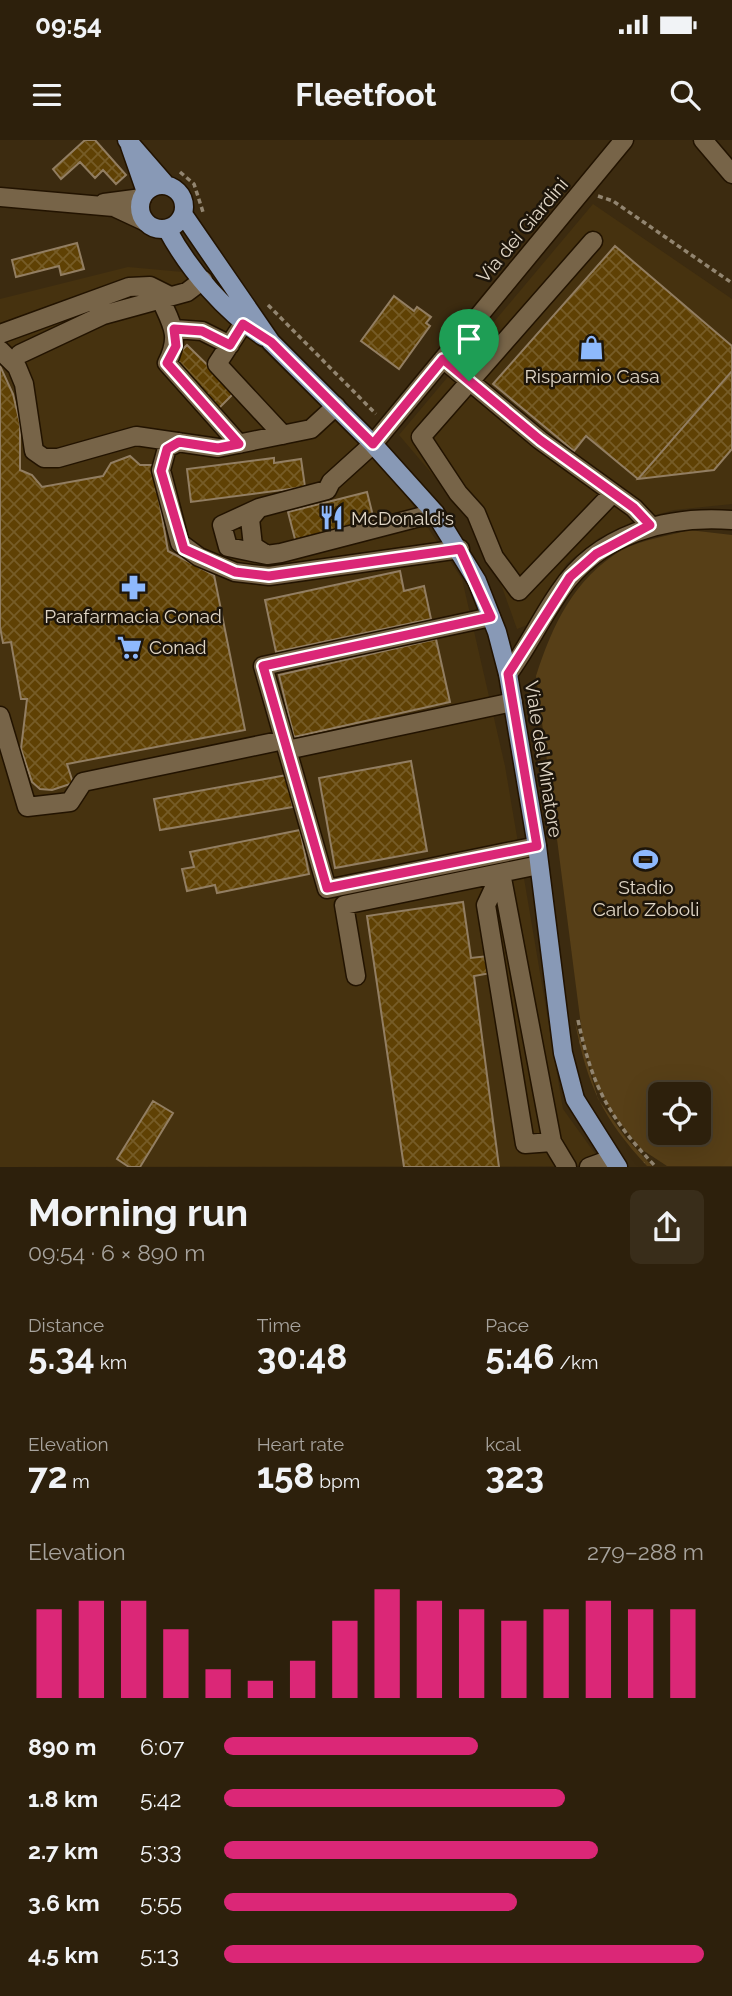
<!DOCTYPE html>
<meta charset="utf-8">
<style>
:root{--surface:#2d200c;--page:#392d1a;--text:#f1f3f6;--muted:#a7a39d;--line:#483e2d;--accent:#db2777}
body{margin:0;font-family:Raleway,sans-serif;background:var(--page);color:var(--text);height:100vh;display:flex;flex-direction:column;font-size:26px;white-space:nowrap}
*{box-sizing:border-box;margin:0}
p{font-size:23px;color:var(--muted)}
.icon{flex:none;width:38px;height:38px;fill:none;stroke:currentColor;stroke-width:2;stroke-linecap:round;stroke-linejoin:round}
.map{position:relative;height:1027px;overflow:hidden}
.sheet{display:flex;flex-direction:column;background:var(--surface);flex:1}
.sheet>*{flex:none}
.tools{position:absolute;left:648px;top:942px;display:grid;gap:14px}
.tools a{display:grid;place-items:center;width:63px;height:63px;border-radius:10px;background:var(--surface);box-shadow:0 7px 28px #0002,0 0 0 2px var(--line);font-size:35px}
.pin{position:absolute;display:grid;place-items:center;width:60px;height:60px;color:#fff;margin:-72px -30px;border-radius:50% 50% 50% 0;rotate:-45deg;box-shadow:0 0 7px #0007}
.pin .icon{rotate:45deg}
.round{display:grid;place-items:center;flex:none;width:74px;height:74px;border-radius:10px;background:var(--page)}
.summary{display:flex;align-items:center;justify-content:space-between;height:119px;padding:0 28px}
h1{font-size:38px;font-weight:700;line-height:52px}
.stats{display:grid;grid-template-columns:repeat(3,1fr);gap:10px;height:119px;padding:7px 28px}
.stats div{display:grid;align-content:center}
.stats b{font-size:35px;font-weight:700}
.stats small{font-size:19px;font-weight:400}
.stats p{font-size:19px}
.chart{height:196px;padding:14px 28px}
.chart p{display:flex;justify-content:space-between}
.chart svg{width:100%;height:126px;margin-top:7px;stroke:var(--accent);stroke-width:6}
ul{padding:0 28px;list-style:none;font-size:23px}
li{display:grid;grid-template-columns:112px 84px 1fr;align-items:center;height:52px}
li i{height:18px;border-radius:9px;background:var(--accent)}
.status{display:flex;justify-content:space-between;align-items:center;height:49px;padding:0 35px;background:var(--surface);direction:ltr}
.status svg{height:19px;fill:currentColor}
header{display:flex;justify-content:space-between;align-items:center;height:91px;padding:0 28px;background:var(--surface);font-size:32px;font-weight:700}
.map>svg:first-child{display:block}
.built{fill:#46320f}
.grass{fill:url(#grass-tufts)}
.park{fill:#573f17;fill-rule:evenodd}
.building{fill:url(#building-cross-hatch);stroke:#927e62;stroke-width:2}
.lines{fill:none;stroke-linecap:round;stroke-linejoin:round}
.minor-casing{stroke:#221300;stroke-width:21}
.major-casing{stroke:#221300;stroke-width:21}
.path{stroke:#928570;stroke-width:3.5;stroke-dasharray:5 3.5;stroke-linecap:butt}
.minor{stroke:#776448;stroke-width:18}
.major{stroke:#8899b6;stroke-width:18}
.route-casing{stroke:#fff;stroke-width:14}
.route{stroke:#db2777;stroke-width:9}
.labels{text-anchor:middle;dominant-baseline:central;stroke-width:5;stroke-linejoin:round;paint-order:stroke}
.street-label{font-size:19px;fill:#e0d6c6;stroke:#1d150a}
.poi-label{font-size:19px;fill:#e0d6c6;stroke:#1d150a}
</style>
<div class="status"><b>09:54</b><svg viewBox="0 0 49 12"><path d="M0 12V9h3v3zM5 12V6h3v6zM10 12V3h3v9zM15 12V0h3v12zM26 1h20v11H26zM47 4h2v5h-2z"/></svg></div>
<header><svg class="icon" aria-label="menu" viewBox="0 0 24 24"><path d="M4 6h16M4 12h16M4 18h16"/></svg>Fleetfoot<svg class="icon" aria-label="search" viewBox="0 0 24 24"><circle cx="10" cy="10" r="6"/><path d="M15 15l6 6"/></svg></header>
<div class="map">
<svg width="732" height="1027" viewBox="0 0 732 1027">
<defs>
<pattern id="grass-tufts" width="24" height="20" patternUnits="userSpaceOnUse" patternTransform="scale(1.75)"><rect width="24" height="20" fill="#573f17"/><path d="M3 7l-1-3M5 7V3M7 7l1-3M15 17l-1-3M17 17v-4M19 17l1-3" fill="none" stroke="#6f5a37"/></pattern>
<pattern id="building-cross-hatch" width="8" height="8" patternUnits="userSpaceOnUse" patternTransform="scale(1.75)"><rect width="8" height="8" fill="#5f4104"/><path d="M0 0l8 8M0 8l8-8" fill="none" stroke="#765c27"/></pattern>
</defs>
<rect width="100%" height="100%" fill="#3c2b10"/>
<!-- built -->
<path class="built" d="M593 64 732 159V364L674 370 634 381 599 398 567 423 527 485 517 489 502 447 467 375 399 295Z
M128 127 183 132 394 337 462 439 505 626 563 969 604 1026 0 1027V159Z"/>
<!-- grass -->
<path class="grass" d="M575 882 598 959 626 998 652 1026H647C602 977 588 947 575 882Z"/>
<!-- park -->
<path class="park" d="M689 390 732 395V1026H667L641 1009 613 974 595 944 583 901 536 536C552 486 574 438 622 410 641 400 668 396 689 390ZM660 954H698V992H660Z"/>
<!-- building -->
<path class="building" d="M85 0H95L126 35 116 44 103 30 95 38 80 22 61 39 53 29Z
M77 103 84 129 61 135 59 126 16 137 12 120Z
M615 106 732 206V309L714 330 638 339 586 296 574 311 493 244Z
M394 156 414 171 417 167 431 177 426 183 430 186 399 229 361 201Z
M187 205 235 252 218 269 170 222Z
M0 226 13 254 20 283V330L32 335 42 347 103 336 111 323 130 316 140 325H153L168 411 214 435 245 590 67 624 73 643 52 650 40 649 32 642 21 609 27 559H21L11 502 3 503 0 487Z
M732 231V309L714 330 638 339Z
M274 318V323L301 319 305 347 191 362 187 329Z
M367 352 375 384 296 403 288 372Z
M400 431 404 451 424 446 431 479 276 512 265 460Z
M436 499 450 562 294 597 279 535Z
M411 621 427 711 335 728 319 638Z
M287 635 293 667 160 690 154 659Z
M300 690 309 734 217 753 215 745 187 751 182 729 194 727 190 712Z
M463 762 471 818 488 816 491 833 474 836 499 1027H404L367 776Z
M153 961 173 973 140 1027H129L117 1019Z"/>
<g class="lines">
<defs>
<path id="minor" d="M703 0 732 34
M0 57 114 67 144 81
M104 63 142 58
M593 101 421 297 458 353 476 373 494 417 519 451 613 353
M160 158C172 185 181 195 167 223L239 304
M243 184 217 224 283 295
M174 189 202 191 230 205
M0 194 129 147 150 146 170 156
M0 210 17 227 24 244 34 311 44 318H58L136 296 218 308 311 289 336 266
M20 214 103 175 187 152 203 140
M443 219 540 300 634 368 650 385
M179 302 167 308 161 330 180 403 199 417 235 432 269 436 460 409
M259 368 250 379 253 406 267 415
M435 373 281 413 267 415 228 407 222 385 259 368 327 350 331 342 373 304 624 0
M491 477 263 526 327 749 537 706
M508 534C528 507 541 478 560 451 598 394 667 375 732 380
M0 576 27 667 70 662 83 642 284 600
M287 610 513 562
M501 733 552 1002 525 1004 486 765Z
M356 836 344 765 539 725
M552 1002 567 1027
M589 1027 611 1019"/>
<path id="major" d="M127 0 166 45
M130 6 146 52
M140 67a22 22 0 1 1 44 0a22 22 0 1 1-44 0Z
M183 74 271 202 373 304 435 373 477 441 497 492 508 534 537 706 563 913 575 959 618 1027
M167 89C189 130 226 173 264 197"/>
</defs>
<!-- minor casing -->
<use href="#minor" class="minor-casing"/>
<!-- major casing -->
<use href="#major" class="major-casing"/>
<!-- path -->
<path class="path" d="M180 32 194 44 203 72
M598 56 613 61 732 143
M268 165 376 274
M578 880C592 946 609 978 656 1027"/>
<!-- minor -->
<use href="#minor" class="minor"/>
<!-- major -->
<use href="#major" class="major"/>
</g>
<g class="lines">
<defs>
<path id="route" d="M243 184 271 202 373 304 443 219 540 300 634 368 650 385 596 414 570 437 508 534 537 706 327 748 263 526 491 477 460 409 269 436 235 432 184 409 161 331 167 309 179 302 218 308 239 304 167 223 176 206 174 189 202 191 230 205Z"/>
</defs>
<!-- route casing -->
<use href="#route" class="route-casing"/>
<!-- route -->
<use href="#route" class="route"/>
</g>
<!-- icons -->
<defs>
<symbol id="shop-bare" viewBox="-9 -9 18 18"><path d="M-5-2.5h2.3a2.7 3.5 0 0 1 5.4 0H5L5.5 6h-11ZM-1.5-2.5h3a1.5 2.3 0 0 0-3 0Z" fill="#8eb9fc" stroke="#1d150a" stroke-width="2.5" paint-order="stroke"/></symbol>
<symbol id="restaurant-bare" viewBox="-9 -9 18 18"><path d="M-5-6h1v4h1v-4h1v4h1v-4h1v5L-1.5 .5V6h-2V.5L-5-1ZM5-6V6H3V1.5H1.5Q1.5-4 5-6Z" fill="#8eb9fc" stroke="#1d150a" stroke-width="2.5" paint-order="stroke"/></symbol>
<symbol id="pharmacy-bare" viewBox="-9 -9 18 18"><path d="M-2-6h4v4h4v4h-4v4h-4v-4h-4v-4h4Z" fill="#8eb9fc" stroke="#1d150a" stroke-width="2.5" paint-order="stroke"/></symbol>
<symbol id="supermarket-bare" viewBox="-9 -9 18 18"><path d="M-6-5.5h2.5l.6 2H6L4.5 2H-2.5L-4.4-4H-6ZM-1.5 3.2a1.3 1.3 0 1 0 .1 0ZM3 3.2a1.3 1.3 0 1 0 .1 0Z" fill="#8eb9fc" stroke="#1d150a" stroke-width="2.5" paint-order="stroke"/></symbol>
<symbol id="stadium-bare" viewBox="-9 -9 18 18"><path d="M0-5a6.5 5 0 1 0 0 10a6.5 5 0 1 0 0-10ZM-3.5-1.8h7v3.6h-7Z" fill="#8eb9fc" stroke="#1d150a" stroke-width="2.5" paint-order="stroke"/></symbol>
</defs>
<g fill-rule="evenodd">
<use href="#shop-bare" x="574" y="190" width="35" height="35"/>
<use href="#restaurant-bare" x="314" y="360" width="35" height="35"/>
<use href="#pharmacy-bare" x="116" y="430" width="35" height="35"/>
<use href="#supermarket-bare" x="112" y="490" width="35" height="35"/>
<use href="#stadium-bare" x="628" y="702" width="35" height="35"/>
</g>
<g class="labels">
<!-- street labels -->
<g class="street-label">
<text transform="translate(522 90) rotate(-50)">Via dei Giardini</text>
<text transform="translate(544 619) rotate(81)">Viale del Minatore</text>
</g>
<!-- poi labels -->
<g class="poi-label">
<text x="592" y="236">Risparmio Casa</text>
<text x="351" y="378" text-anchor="start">McDonald's</text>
<text x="133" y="476">Parafarmacia Conad</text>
<text x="149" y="507" text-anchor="start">Conad</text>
<text x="646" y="747">Stadio<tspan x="646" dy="22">Carlo Zoboli</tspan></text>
</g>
</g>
</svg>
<div class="tools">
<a><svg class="icon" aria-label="locate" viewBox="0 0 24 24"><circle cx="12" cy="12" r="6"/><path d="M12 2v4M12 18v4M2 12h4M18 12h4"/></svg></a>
</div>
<div class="pin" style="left:469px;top:241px;background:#1e9e55"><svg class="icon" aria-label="arrive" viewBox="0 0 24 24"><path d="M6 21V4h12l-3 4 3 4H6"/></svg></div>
</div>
<section class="sheet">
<div class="summary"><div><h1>Morning run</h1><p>09:54 · 6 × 890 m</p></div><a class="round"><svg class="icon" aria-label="share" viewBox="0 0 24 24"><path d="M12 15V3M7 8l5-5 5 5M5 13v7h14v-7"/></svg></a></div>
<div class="stats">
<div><p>Distance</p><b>5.34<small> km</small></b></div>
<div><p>Time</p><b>30:48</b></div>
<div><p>Pace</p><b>5:46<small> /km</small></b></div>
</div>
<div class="stats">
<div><p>Elevation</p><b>72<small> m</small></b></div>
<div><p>Heart rate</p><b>158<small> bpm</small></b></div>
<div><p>kcal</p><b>323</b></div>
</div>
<div class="chart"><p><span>Elevation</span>279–288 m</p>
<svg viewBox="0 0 160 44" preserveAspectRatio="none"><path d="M5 44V13M15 44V10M25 44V10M35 44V20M45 44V34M55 44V38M65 44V31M75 44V17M85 44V6M95 44V10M105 44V13M115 44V17M125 44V13M135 44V10M145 44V13M155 44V13"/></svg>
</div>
<ul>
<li><b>890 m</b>6:07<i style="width:53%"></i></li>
<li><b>1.8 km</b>5:42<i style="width:71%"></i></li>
<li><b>2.7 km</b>5:33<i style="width:78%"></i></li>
<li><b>3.6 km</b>5:55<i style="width:61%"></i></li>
<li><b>4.5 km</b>5:13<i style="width:100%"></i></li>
</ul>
</section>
